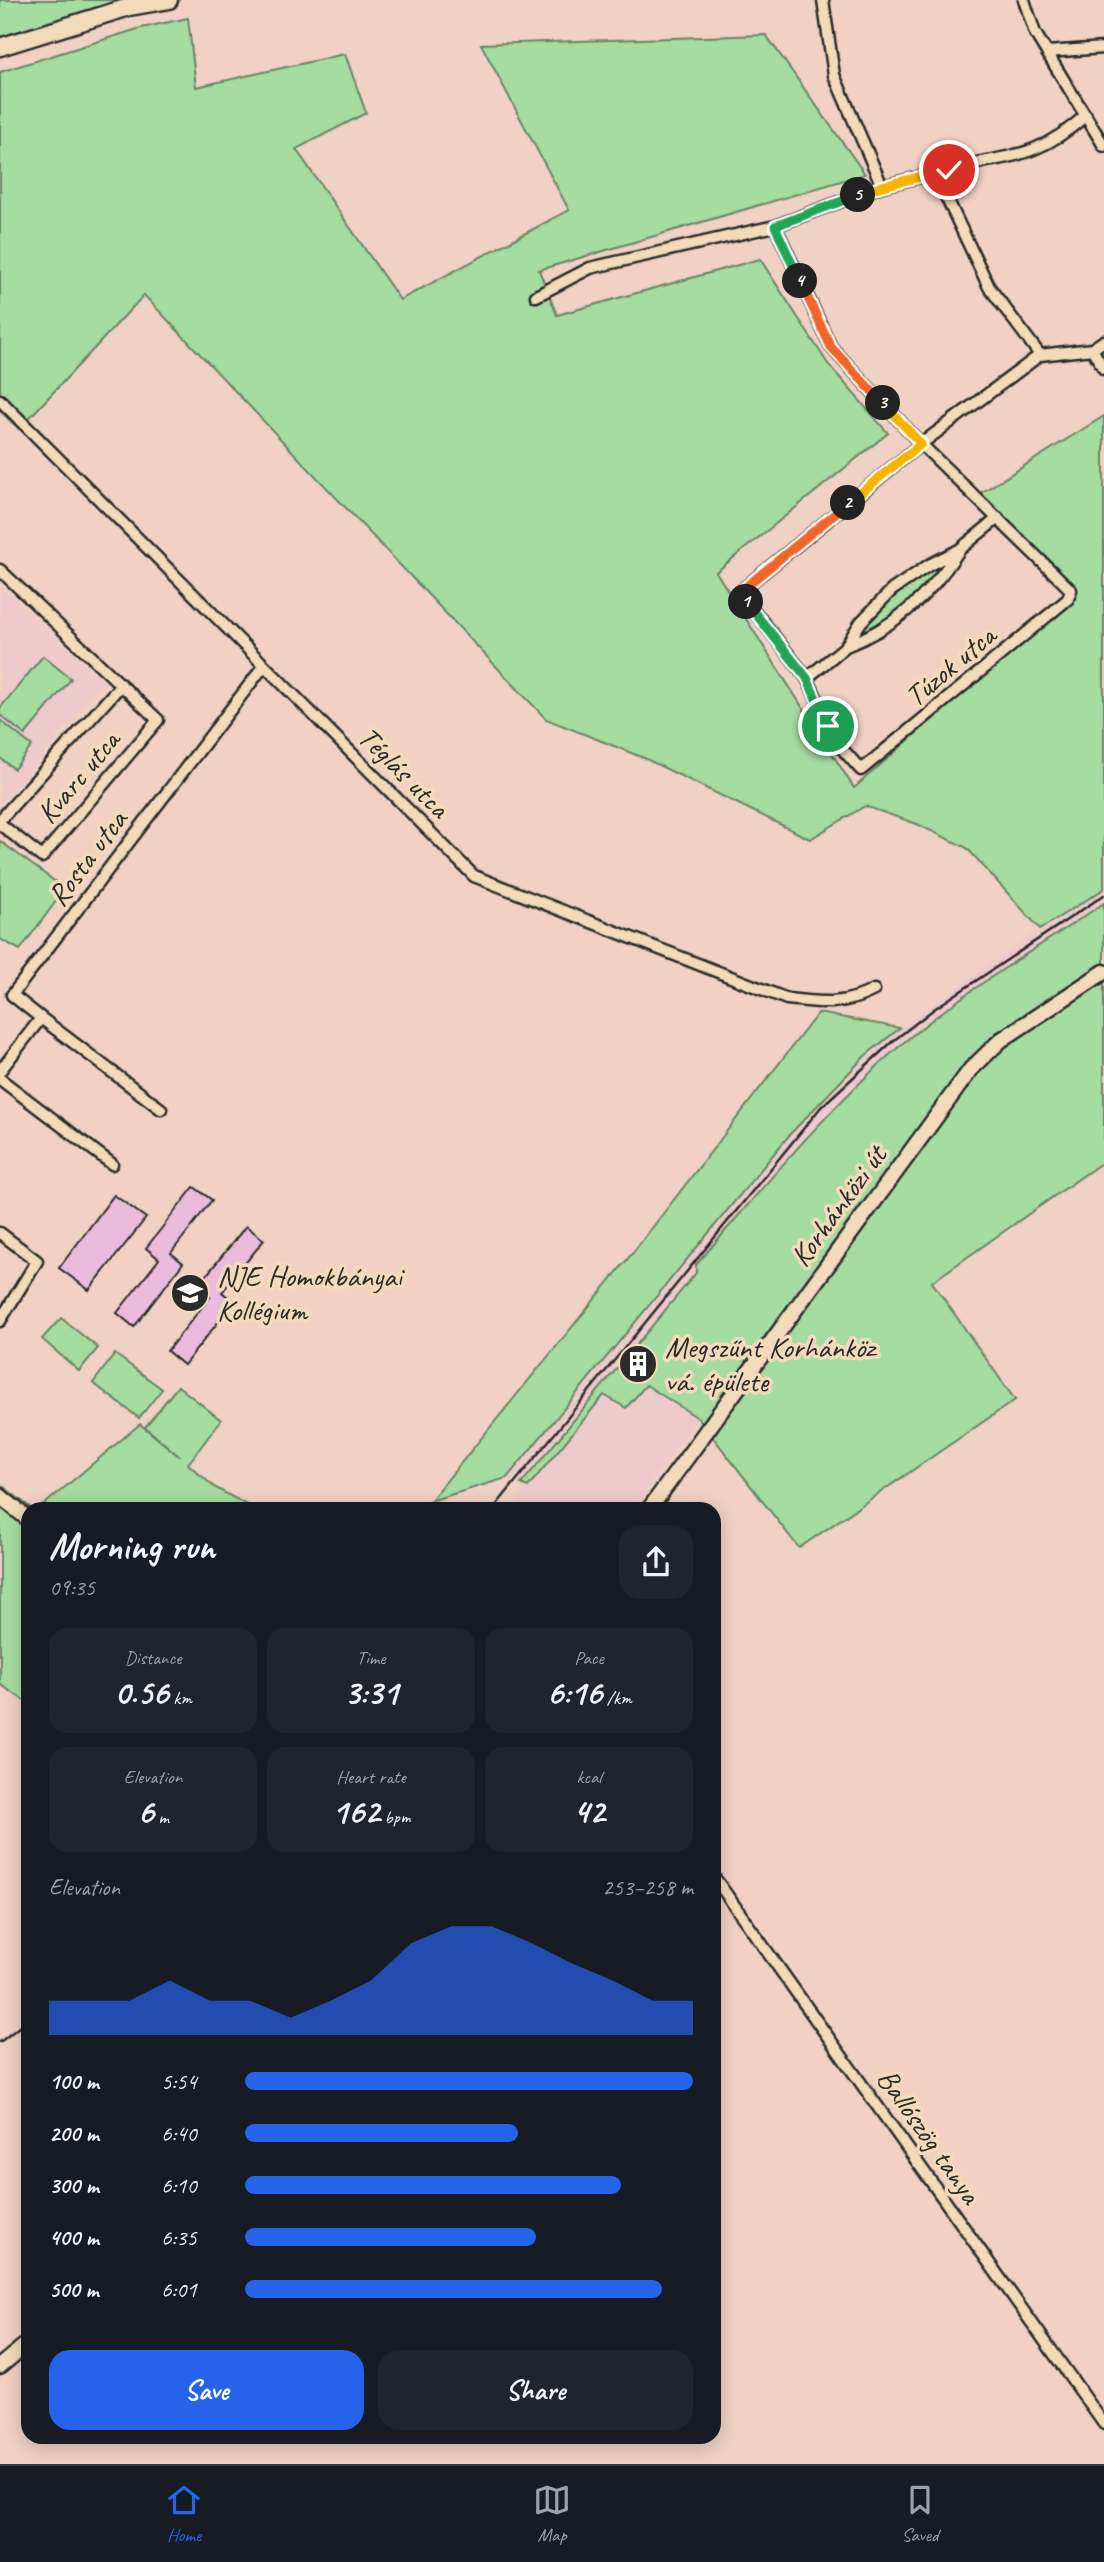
<!DOCTYPE html>
<meta charset="utf-8">
<style>
:root{--surface:#171b24;--page:#20242c;--text:#f1f3f6;--muted:#9ea1a6;--line:#363941;--accent:#2563eb}
body{margin:0;font-family:Caveat,sans-serif;background:var(--page);color:var(--text);height:100vh;display:flex;flex-direction:column;font-size:26px;white-space:nowrap}
*{box-sizing:border-box;margin:0}
p{font-size:23px;color:var(--muted)}
.icon{flex:none;width:38px;height:38px;fill:none;stroke:currentColor;stroke-width:2;stroke-linecap:round;stroke-linejoin:round}
.map{position:relative;flex:1;overflow:hidden}
.panel{position:absolute;left:21px;top:1502px;width:700px;height:942px;display:flex;flex-direction:column;background:var(--surface);border-radius:21px;box-shadow:0 4px 18px #0003}
.panel>*{flex:none}
.pin{position:absolute;display:grid;place-items:center;width:60px;height:60px;color:#fff;margin:-30px;border:4px solid #fff;border-radius:50%;box-shadow:0 2px 7px #0007}
.km{position:absolute;width:35px;height:35px;margin:-18px;border-radius:50%;background:#222;color:#fff;font-size:19px;line-height:35px;text-align:center}
.round{display:grid;place-items:center;flex:none;width:74px;height:74px;border-radius:21px;background:var(--page)}
.summary{display:flex;align-items:center;justify-content:space-between;height:119px;padding:0 28px}
h1{font-size:38px;font-weight:600;line-height:52px}
.stats{display:grid;grid-template-columns:repeat(3,1fr);gap:10px;height:119px;padding:7px 28px}
.stats div{display:grid;align-content:center;border-radius:18px;background:var(--page);text-align:center}
.stats b{font-size:35px;font-weight:600}
.stats small{font-size:19px;font-weight:400}
.stats p{font-size:19px}
.chart{height:196px;padding:14px 28px}
.chart p{display:flex;justify-content:space-between}
.chart svg{width:100%;height:126px;margin-top:7px;fill:var(--accent);opacity:.7}
.action{display:flex;gap:14px;margin-top:auto;padding:14px 28px}
.action a{flex:1;height:80px;border-radius:21px;background:var(--accent);color:#fff;font-size:28px;font-weight:600;line-height:80px;text-align:center}
.action a+a{background:var(--page);color:var(--text)}
ul{padding:0 28px;list-style:none;font-size:23px}
li{display:grid;grid-template-columns:112px 84px 1fr;align-items:center;height:52px}
li i{height:18px;border-radius:9px;background:var(--accent)}
.tabs{display:flex;justify-content:space-around;align-items:center;height:98px;border-top:2px solid var(--line);background:var(--surface);font-size:19px;color:var(--muted)}
.tabs a{display:grid;justify-items:center;gap:4px}
.tabs .current{color:var(--accent)}
.map>svg:first-child{display:block}
.built{fill:#eecacc}
.green{fill:#a5dca0;stroke:#688466;stroke-width:2}
.building{fill:#eabbdd;stroke:#2b2b2b;stroke-width:2}
.lines{fill:none;stroke-linecap:round;stroke-linejoin:round}
.street-casing{stroke:#2b2b2b;stroke-width:15}
.secondary-casing{stroke:#2b2b2b;stroke-width:19}
.primary-casing{stroke:#2b2b2b;stroke-width:21}
.street{stroke:#f2daba;stroke-width:10}
.secondary{stroke:#f2daba;stroke-width:14}
.primary{stroke:#f2daba;stroke-width:16}
.rail{stroke:#2b2b2b;stroke-width:2.5}
.split-1-casing{stroke:#fff;stroke-width:14}
.split-2-casing{stroke:#fff;stroke-width:14}
.split-3-casing{stroke:#fff;stroke-width:14}
.split-4-casing{stroke:#fff;stroke-width:14}
.split-5-casing{stroke:#fff;stroke-width:14}
.split-6-casing{stroke:#fff;stroke-width:14}
.split-1{stroke:#22a559;stroke-width:9}
.split-2{stroke:#f0652b;stroke-width:9}
.split-3{stroke:#f5b400;stroke-width:9}
.split-4{stroke:#f0652b;stroke-width:9}
.split-5{stroke:#22a559;stroke-width:9}
.split-6{stroke:#f5b400;stroke-width:9}
.labels{text-anchor:middle;dominant-baseline:central;stroke-width:7;stroke-linejoin:round;paint-order:stroke}
.street-label{font-size:30px;fill:#2b2b2b;stroke:#f2daba}
.poi-label{font-size:30px;fill:#2b2b2b;stroke:#f2daba;text-anchor:start}
</style>
<div class="map">
<svg width="1104" height="2464" viewBox="0 0 1104 2464">
<rect width="100%" height="100%" fill="#f0d1c4"/>
<filter id="ink" filterUnits="userSpaceOnUse"><feTurbulence type="fractalNoise" baseFrequency=".0143" numOctaves="2"/><feDisplacementMap in="SourceGraphic" scale="14" xChannelSelector="R" yChannelSelector="G"/><feConvolveMatrix kernelMatrix="1 2 1 2 8 2 1 2 1" color-interpolation-filters="sRGB"/></filter>
<g filter="url(#ink)">
<!-- built -->
<path class="built" d="M0 586 103 682 1 804 0 802Z
M1104 889V903L944 1013 897 1049 856 1088 791 1155 697 1265 696 1273 521 1484 507 1478 828 1091 866 1055 900 1028 1040 929Z
M646 1385 698 1418 633 1508H511L604 1395Z"/>
<!-- green -->
<path class="green" d="M0 0H123L0 37Z
M188 18 196 87 345 54 366 113 296 149 400 300 569 210 481 44 766 35 865 174 539 270 557 315 760 259 828 364 888 433 716 572 854 788 1071 598 976 496 1104 416V889L1040 929 967 848 917 824 865 806 810 839 644 758 546 719 144 295 19 429 0 411V72L141 28Z
M940 565 941 570 898 612 862 634C864 614 921 568 940 565Z
M43 656 71 679 25 735 0 715V708Z
M0 720 32 746 14 769 0 758Z
M0 841 65 889 20 950 0 939Z
M1104 903V1161L932 1282 1015 1400 799 1548 698 1418 646 1385 626 1408 604 1395 528 1487 521 1484 696 1273V1265C760 1191 822 1115 895 1050 959 994 1034 950 1104 903Z
M818 1013 900 1028 866 1055 791 1133 507 1478 430 1501 635 1250Z
M61 1318 98 1348 79 1371 42 1339Z
M115 1354 162 1389 139 1418 93 1383Z
M178 1386 221 1420 188 1464 214 1487 252 1508H40L140 1424 180 1457 145 1427Z
M0 1484 31 1508H28V1703L0 1684Z"/>
<!-- building -->
<path class="building" d="M194 1187 212 1200 171 1253 183 1263 134 1327 117 1313 159 1259 146 1248Z
M114 1195 146 1218 89 1290 59 1268Z
M246 1226 264 1240 222 1292 234 1302 184 1365 167 1351 210 1297 197 1287Z"/>
<g class="lines">
<defs>
<path id="street" d="M823 0 834 75 882 186
M1024 0 1035 33 1104 146
M1047 52 1104 48
M775 226 831 347 921 444 1071 590 1068 599 861 770 838 744 807 678 743 597V589L921 444 1040 355 1092 349 1104 341
M536 296 590 268 775 226 882 186 949 170
M1092 349 1104 369
M1040 355 989 287 942 188C942 178 946 172 955 167 1012 156 1041 156 1086 115
M0 400 474 876 787 999C820 1003 844 1006 874 990
M0 570 158 720 42 857 0 824
M846 646C894 628 930 595 958 552
M807 678 846 646 861 622 892 590 929 565 959 550 998 518
M0 820 121 685
M41 1018 161 1109
M0 1071 41 1018 12 995 263 667
M0 1079 112 1164
M0 1233 37 1261 0 1321
M714 1877 1104 2424"/>
<path id="secondary" d="M0 1496 28 1519
M650 1508 971 1069 1001 1040 1104 972
M0 2366 28 2343"/>
<path id="primary" d="M0 47 129 7 169 0"/>
</defs>
<!-- street casing -->
<use href="#street" class="street-casing"/>
<!-- secondary casing -->
<use href="#secondary" class="secondary-casing"/>
<!-- primary casing -->
<use href="#primary" class="primary-casing"/>
<!-- street -->
<use href="#street" class="street"/>
<!-- secondary -->
<use href="#secondary" class="secondary"/>
<!-- primary -->
<use href="#primary" class="primary"/>
<!-- rail -->
<path class="rail" d="M494 1508 821 1107 893 1041 934 1009 1104 895
M0 2042 28 2020"/>
</g>
</g>
<g class="lines" filter="url(#ink)">
<defs>
<path id="split-1" d="M746 602 807 678 828 726"/>
<path id="split-2" d="M746 602 742 593 743 589 848 503"/>
<path id="split-3" d="M848 503 921 444 883 403"/>
<path id="split-4" d="M800 281 831 347 883 403"/>
<path id="split-5" d="M800 281 775 226 858 195"/>
<path id="split-6" d="M858 195 882 186 949 170"/>
</defs>
<!-- split-1 casing -->
<use href="#split-1" class="split-1-casing"/>
<!-- split-2 casing -->
<use href="#split-2" class="split-2-casing"/>
<!-- split-3 casing -->
<use href="#split-3" class="split-3-casing"/>
<!-- split-4 casing -->
<use href="#split-4" class="split-4-casing"/>
<!-- split-5 casing -->
<use href="#split-5" class="split-5-casing"/>
<!-- split-6 casing -->
<use href="#split-6" class="split-6-casing"/>
<!-- split-1 -->
<use href="#split-1" class="split-1"/>
<!-- split-2 -->
<use href="#split-2" class="split-2"/>
<!-- split-3 -->
<use href="#split-3" class="split-3"/>
<!-- split-4 -->
<use href="#split-4" class="split-4"/>
<!-- split-5 -->
<use href="#split-5" class="split-5"/>
<!-- split-6 -->
<use href="#split-6" class="split-6"/>
</g>
<!-- icons -->
<defs>
<symbol id="university-disc" viewBox="-11 -11 22 22"><circle r="9.5" fill="#2b2b2b" stroke="#f2daba"/><path d="M0-5L7-2L0 1L-7-2ZM-4 1L0 2.5L4 1V4Q0 6-4 4Z" fill="#fff"/></symbol>
<symbol id="building-disc" viewBox="-11 -11 22 22"><circle r="9.5" fill="#2b2b2b" stroke="#f2daba"/><path d="M-4-6H4V6H1V3H-1V6H-4ZM-2.5-4.3h1.7v1.8h-1.7ZM.8-4.3h1.7v1.8H.8ZM-2.5-1h1.7V.8h-1.7ZM.8-1h1.7V.8H.8Z" fill="#fff"/></symbol>
</defs>
<g fill-rule="evenodd">
<use href="#university-disc" x="168" y="1271" width="44" height="44"/>
<use href="#building-disc" x="616" y="1342" width="44" height="44"/>
</g>
<g class="labels">
<!-- street labels -->
<g class="street-label">
<text transform="translate(950 666) rotate(-40)">Túzok utca</text>
<text transform="translate(404 772) rotate(45)">Téglás utca</text>
<text transform="translate(78 777) rotate(-50)">Kvarc utca</text>
<text transform="translate(87 858) rotate(-53)">Rosta utca</text>
<text transform="translate(838 1206) rotate(-54)">Korhánközi út</text>
<text transform="translate(929 2136) rotate(55)">Ballószög tanya</text>
</g>
<!-- poi labels -->
<g class="poi-label">
<text x="217" y="1276">NJE Homokbányai<tspan x="217" dy="34">Kollégium</tspan></text>
<text x="665" y="1347">Megszűnt Korhánköz<tspan x="665" dy="34">vá. épülete</tspan></text>
</g>
</g>
</svg>
<div class="pin" style="left:828px;top:726px;background:#1e9e55"><svg class="icon" aria-label="arrive" viewBox="0 0 24 24"><path d="M6 21V4h12l-3 4 3 4H6"/></svg></div>
<div class="pin" style="left:949px;top:170px;background:#d93025"><svg class="icon" aria-label="check" viewBox="0 0 24 24"><path d="M5 12l5 5 9-10"/></svg></div>
<b class="km" style="left:746px;top:602px">1</b>
<b class="km" style="left:848px;top:503px">2</b>
<b class="km" style="left:883px;top:403px">3</b>
<b class="km" style="left:800px;top:281px">4</b>
<b class="km" style="left:858px;top:195px">5</b>
<section class="panel">
<div class="summary"><div><h1>Morning run</h1><p>09:35</p></div><a class="round"><svg class="icon" aria-label="share" viewBox="0 0 24 24"><path d="M12 15V3M7 8l5-5 5 5M5 13v7h14v-7"/></svg></a></div>
<div class="stats">
<div><p>Distance</p><b>0.56<small> km</small></b></div>
<div><p>Time</p><b>3:31</b></div>
<div><p>Pace</p><b>6:16<small> /km</small></b></div>
</div>
<div class="stats">
<div><p>Elevation</p><b>6<small> m</small></b></div>
<div><p>Heart rate</p><b>162<small> bpm</small></b></div>
<div><p>kcal</p><b>42</b></div>
</div>
<div class="chart"><p><span>Elevation</span>253–258 m</p>
<svg viewBox="0 0 160 44" preserveAspectRatio="none"><path d="M0 44V32L10 32L20 32L30 25L40 32L50 32L60 38L70 32L80 25L90 12L100 6L110 6L120 12L130 19L140 25L150 32L160 32V44z"/></svg>
</div>
<ul>
<li><b>100 m</b>5:54<i style="width:100%"></i></li>
<li><b>200 m</b>6:40<i style="width:61%"></i></li>
<li><b>300 m</b>6:10<i style="width:84%"></i></li>
<li><b>400 m</b>6:35<i style="width:65%"></i></li>
<li><b>500 m</b>6:01<i style="width:93%"></i></li>
</ul>
<div class="action"><a>Save</a><a>Share</a></div>
</section>
</div>
<nav class="tabs">
<a class="current"><svg class="icon" aria-label="home" viewBox="0 0 24 24"><path d="M3 11l9-7 9 7M6 9v11h12V9"/></svg>Home</a>
<a><svg class="icon" aria-label="map" viewBox="0 0 24 24"><path d="M3 6l6-2 6 2 6-2v14l-6 2-6-2-6 2zM9 4v14M15 6v14"/></svg>Map</a>
<a><svg class="icon" aria-label="saved" viewBox="0 0 24 24"><path d="M7 4h10v16l-5-4-5 4z"/></svg>Saved</a>
</nav>
